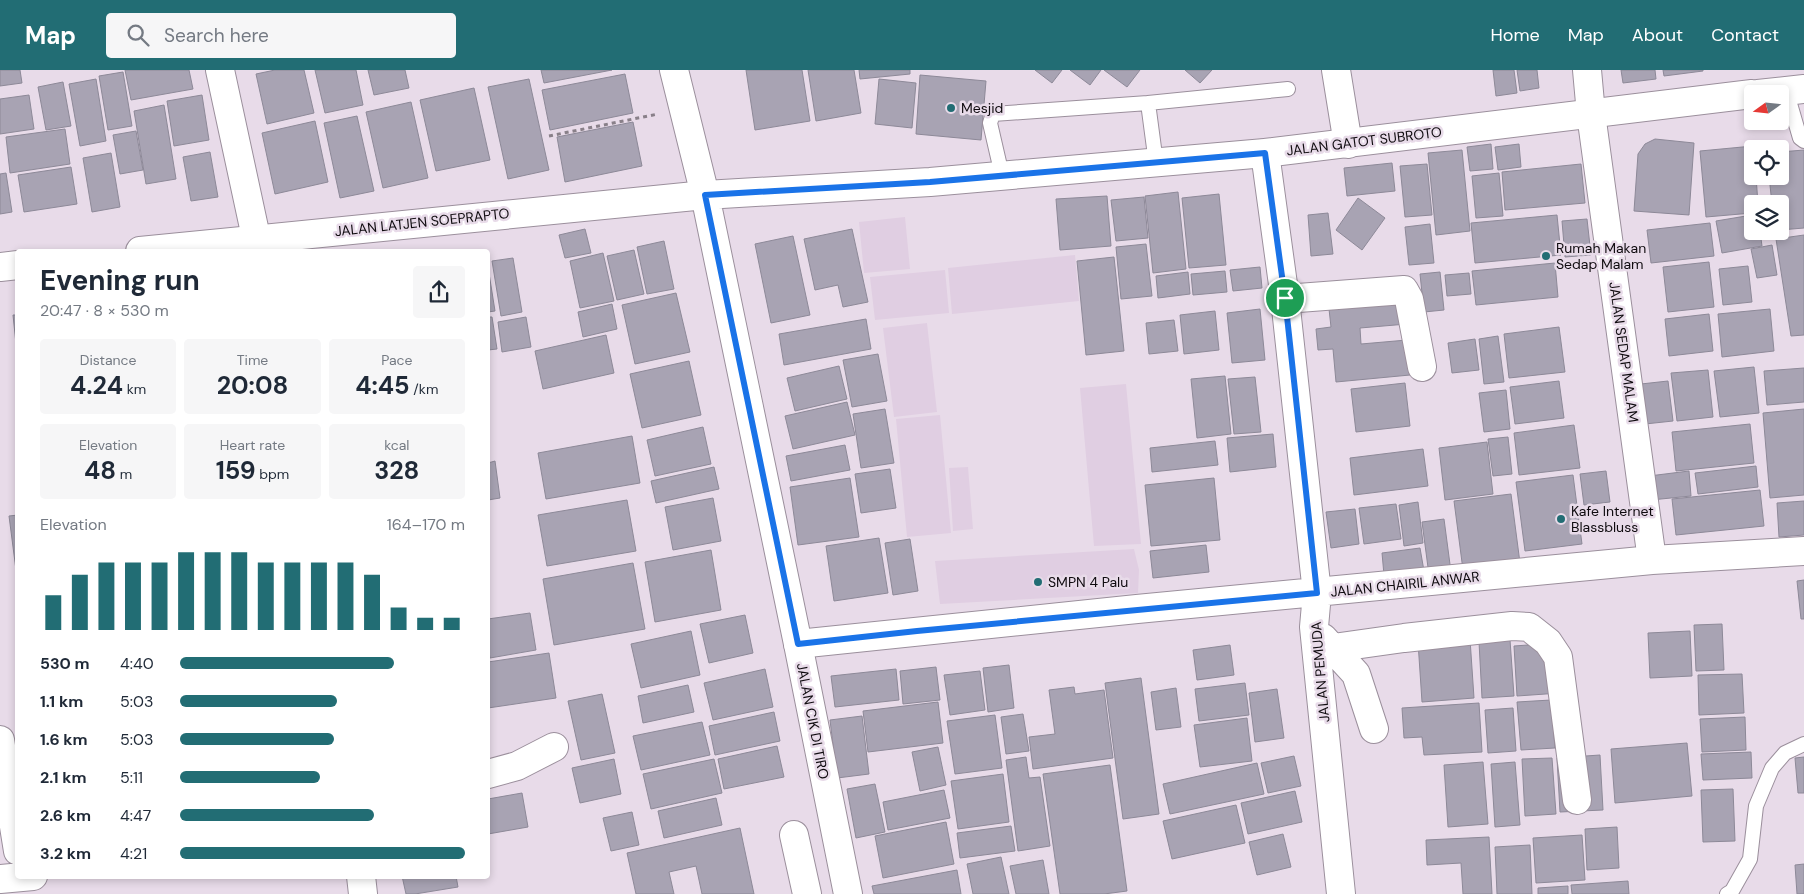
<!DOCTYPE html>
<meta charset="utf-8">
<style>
:root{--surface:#fff;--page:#f6f6f7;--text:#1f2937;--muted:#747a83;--accent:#226d74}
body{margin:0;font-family:"DM Sans",sans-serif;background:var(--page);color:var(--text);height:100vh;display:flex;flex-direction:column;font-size:19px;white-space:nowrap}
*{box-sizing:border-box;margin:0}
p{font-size:16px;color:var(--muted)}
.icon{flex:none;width:28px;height:28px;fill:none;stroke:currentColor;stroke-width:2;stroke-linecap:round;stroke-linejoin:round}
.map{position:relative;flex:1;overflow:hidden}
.sheet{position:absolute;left:15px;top:179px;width:475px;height:630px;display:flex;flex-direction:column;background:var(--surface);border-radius:5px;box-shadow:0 2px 8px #0003}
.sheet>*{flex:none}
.needle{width:32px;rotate:255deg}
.tools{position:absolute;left:1744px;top:15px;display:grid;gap:10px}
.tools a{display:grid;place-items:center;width:45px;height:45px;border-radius:5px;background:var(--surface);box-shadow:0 2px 8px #0003;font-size:25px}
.pin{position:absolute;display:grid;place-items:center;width:42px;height:42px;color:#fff;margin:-21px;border:2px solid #fff;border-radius:50%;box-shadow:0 1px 5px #0007}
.round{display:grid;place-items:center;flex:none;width:52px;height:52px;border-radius:5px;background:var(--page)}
.summary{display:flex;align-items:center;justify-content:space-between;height:85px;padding:0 25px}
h1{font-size:28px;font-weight:700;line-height:38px}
.metrics{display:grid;grid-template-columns:repeat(3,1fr);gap:8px;height:85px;padding:5px 25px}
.metrics div{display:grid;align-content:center;border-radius:5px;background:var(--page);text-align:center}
.metrics b{font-size:25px;font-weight:700}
.metrics small{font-size:14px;font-weight:400}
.metrics p{font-size:14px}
.chart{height:140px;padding:10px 25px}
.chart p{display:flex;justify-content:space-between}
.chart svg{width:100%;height:90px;margin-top:5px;stroke:var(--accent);stroke-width:6}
ul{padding:0 25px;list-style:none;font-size:16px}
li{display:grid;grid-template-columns:80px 60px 1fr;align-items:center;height:38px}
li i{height:12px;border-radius:6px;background:var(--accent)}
header{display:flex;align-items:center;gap:30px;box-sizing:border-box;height:70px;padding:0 25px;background:var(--accent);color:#fff}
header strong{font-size:24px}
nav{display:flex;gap:28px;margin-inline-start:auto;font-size:18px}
.search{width:350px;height:45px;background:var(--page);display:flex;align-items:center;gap:12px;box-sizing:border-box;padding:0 18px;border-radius:5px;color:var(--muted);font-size:19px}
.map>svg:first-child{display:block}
.built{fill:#e0cee2}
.building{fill:#a8a3b3;stroke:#8d8998}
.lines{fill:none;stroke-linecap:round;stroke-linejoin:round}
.lane-casing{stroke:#9b8f9c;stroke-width:16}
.street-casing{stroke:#9b8f9c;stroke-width:30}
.secondary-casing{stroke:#9b8f9c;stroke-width:30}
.path{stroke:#898089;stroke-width:3;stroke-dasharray:4 4;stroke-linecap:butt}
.lane{stroke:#fff;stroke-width:14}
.street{stroke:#fff;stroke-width:28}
.secondary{stroke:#fff;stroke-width:28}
.route-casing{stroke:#fff;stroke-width:10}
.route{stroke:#1a73e8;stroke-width:6}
.poi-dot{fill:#226d74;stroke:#e8dbe9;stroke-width:2}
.labels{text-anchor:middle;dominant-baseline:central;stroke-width:5;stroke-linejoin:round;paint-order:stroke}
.poi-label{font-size:14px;fill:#0f0b0f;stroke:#e8dbe9;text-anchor:start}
.street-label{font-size:14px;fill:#0f0b0f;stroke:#e8dbe9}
</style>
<header>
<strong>Map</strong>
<div class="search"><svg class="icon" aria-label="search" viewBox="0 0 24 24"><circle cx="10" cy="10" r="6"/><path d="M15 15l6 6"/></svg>Search here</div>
<nav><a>Home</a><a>Map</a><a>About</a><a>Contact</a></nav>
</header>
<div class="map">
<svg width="1804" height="824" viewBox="0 0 1804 824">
<rect width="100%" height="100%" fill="#e8dbe9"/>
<!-- built -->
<path class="built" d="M905 147 910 199 864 203 859 152Z
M1075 185 1079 231 952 244 948 198Z
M945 200 949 243 875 250 870 207Z
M927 253 937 342 894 347 883 258Z
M1126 314 1141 474 1094 476 1080 318Z
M940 345 951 463 907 467 896 349Z
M968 397 973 459 953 461 949 398Z
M1134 479 1139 500 1138 523 940 534 935 491Z"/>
<!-- building -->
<path class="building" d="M0 0H20L22 13 0 16Z
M125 0H189L193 19 131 30Z
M275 0H304L314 43 267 54 256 4Z
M315 0H356L363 35 325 43Z
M368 0H405L409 18 374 25Z
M541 0H612L544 13Z
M746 0H802L810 51 755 60Z
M808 0H854L861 43 816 51Z
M859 0H910V4L860 9Z
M1035 0H1062L1052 13Z
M1070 0H1101L1090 15Z
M1104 0H1140L1127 17Z
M1185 0H1212L1200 13Z
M1493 0H1514L1517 23 1496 26Z
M1517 0H1537L1539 18 1520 21Z
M1621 0H1655L1656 9 1623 13Z
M1663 0H1703V1L1664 6Z
M123 2 132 56 108 60 99 6Z
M625 4 633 43 550 60 542 20Z
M920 5 986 11 981 70 916 64Z
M96 9 106 71 80 76 69 14Z
M529 9 549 100 508 109 488 17Z
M879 9 916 13 912 58 875 54Z
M63 12 71 56 46 60 38 17Z
M474 18 490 90 436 101 420 30Z
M29 25 34 59 0 64V29Z
M202 25 209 70 174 76 167 31Z
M411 32 428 108 383 118 366 42Z
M164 35 176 109 146 114 134 41Z
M357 46 374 121 340 128 324 53Z
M315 51 328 112 275 124 262 63Z
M633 52 642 96 565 112 557 67Z
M65 59 70 94 10 103 6 67Z
M136 61 143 100 120 104 113 65Z
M1655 69 1694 73 1689 145 1634 141 1638 84 1645 74Z
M1491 74 1493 99 1470 101 1467 77Z
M1519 74 1521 97 1498 100 1495 77Z
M1753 76 1752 106H1756L1758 134H1752V143L1706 147 1700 81Z
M1462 80 1470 161 1436 165 1428 83Z
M1804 80V158L1780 160V134H1772L1769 106H1780V82Z
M210 82 218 127 191 131 183 87Z
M111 83 120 137 92 142 83 88Z
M1392 93 1395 121 1347 126 1344 98Z
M1427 94 1432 145 1405 147 1400 96Z
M1581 94 1585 133 1505 140 1502 102Z
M71 97 77 134 24 142 18 105Z
M6 103 12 142 0 144V104Z
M1499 103 1503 146 1476 148 1472 106Z
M1178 122 1186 199 1153 203 1145 126Z
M1219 124 1226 195 1189 198 1182 128Z
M1107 126 1111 176 1060 180 1056 129Z
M1144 127 1148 168 1116 171 1111 130Z
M1358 128 1385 148 1362 180 1336 160Z
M1328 143 1333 184 1311 186 1308 145Z
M1557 145 1561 185 1475 193 1471 153Z
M1752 145V161H1760L1762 176 1722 183 1716 151Z
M1587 149 1591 185 1565 187 1562 151Z
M1710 153 1714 186 1651 193 1647 160Z
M1430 154 1434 193 1409 195 1405 157Z
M585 159 591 183 565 188 559 165Z
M852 159 868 232 843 237 838 215 815 220 804 169Z
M1804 165V265L1791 266 1776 169Z
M793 166 810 245 771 253 755 174Z
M664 171 674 219 647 224 637 177Z
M1146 174 1152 226 1121 229 1116 177Z
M1772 175 1777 205 1757 208 1751 179Z
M634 180 644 224 617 230 607 186Z
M603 183 614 231 580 238 570 191Z
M1114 187 1124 281 1086 285 1077 191Z
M513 188 522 242 501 246 492 191Z
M1709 192 1714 237 1668 242 1663 197Z
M1555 193 1558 227 1476 235 1472 201Z
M1748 196 1752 232 1723 235 1719 199Z
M488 197 495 241 488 242Z
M1260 197 1262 218 1233 221 1230 200Z
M1225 201 1227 222 1193 225 1191 204Z
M1188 202 1190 224 1158 228 1156 206Z
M1440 202 1444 240 1424 242 1420 204Z
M1469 203 1471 224 1447 226 1445 205Z
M676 223 690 282 635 294 622 235Z
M1403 223 1407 254 1360 258 1361 274 1407 270 1410 305 1336 312 1333 279 1318 280 1316 259 1331 257 1328 230Z
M612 234 617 259 583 267 578 242Z
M1260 239 1265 290 1232 293 1227 243Z
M1770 239 1774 281 1722 287 1718 244Z
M1215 241 1219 280 1184 284 1180 245Z
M1709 244 1713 281 1669 286 1665 249Z
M13 245H18V293Z
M488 247H492L497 279 488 280Z
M526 247 531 277 502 282 498 252Z
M866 249 871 279 784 295 779 264Z
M1174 250 1178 281 1149 284 1146 253Z
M1559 257 1565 302 1509 308 1504 264Z
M606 265 614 303 543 319 535 281Z
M1498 266 1504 312 1484 314 1479 269Z
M1475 269 1479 300 1452 303 1448 273Z
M878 284 887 331 852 337 843 290Z
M689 291 701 345 642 358 630 304Z
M839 296 847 329 795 341 787 308Z
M1754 297 1759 343 1720 347 1714 301Z
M1804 298V332L1767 335 1764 301Z
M1708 300 1713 347 1677 351 1671 303Z
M1225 306 1231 364 1197 368 1191 309Z
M1255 307 1261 362 1234 364 1228 309Z
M1559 311 1564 348 1515 354 1510 317Z
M1668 311 1673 351 1645 354 1641 314Z
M1405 313 1410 356 1356 362 1351 319Z
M1506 320 1510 359 1484 362 1479 323Z
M847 332 855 365 793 379 785 346Z
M885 339 894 393 861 398 853 344Z
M1804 339V425L1770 428 1763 343Z
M1750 354 1754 393 1676 401 1672 362Z
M1574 355 1580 398 1519 405 1514 363Z
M703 357 711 394 655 406 647 370Z
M1273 364 1276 397 1230 402 1227 368Z
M632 366 640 413 546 429 538 383Z
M1508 367 1512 404 1493 406 1488 369Z
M1215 371 1218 395 1152 402 1150 378Z
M1487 372 1493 424 1445 430 1439 378Z
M845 375 850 400 791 411 786 386Z
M1423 379 1428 416 1354 425 1350 388Z
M495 391 500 428 488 430V393Z
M1756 396 1758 417 1698 424 1695 403Z
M714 397 719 419 656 433 651 411Z
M890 399 896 438 861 443 855 404Z
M1606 401 1610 432 1584 435 1580 404Z
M1689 401 1691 426 1651 430 1649 406Z
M1573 405 1582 474 1525 481 1516 412Z
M850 408 859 467 798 475 790 417Z
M1214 408 1220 470 1151 476 1145 415Z
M1760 420 1764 456 1676 465 1672 429Z
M1511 424 1520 493 1463 500 1454 431Z
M713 428 721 471 673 480 665 437Z
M627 430 636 481 547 496 538 445Z
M1804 431V465L1779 467 1777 433Z
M1418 432 1423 473 1404 476 1399 435Z
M1396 434 1401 469 1364 474 1359 438Z
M1355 439 1359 474 1331 478 1326 442Z
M18 445V500H16L9 446Z
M1444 449 1451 502 1429 505 1422 452Z
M879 468 888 523 834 531 826 476Z
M910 469 918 521 893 525 885 473Z
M1206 475 1209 502 1153 508 1150 481Z
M1420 478 1424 501 1384 505 1382 483Z
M711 480 721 540 655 552 645 492Z
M633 493 645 559 554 575 543 509Z
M1804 510V549H1801L1797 511Z
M530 543 536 580 490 588 488 574V549Z
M745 545 753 583 709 593 700 554Z
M1722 554 1724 600 1696 601 1694 555Z
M691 561 700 605 641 618 631 574Z
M1690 561 1692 606 1650 608 1648 563Z
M1470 569 1474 628 1422 632 1418 572Z
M1510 570 1514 626 1482 628 1479 572Z
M1557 573 1560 623 1517 626 1514 576Z
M1230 575 1234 605 1197 610 1193 580Z
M549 583 556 628 488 638V592Z
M1009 595 1014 638 988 642 983 598Z
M936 597 940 630 903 634 900 601Z
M765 599 773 637 713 650 704 613Z
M896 599 899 630 835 637 831 606Z
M980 601 985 640 950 645 944 605Z
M1742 604 1744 643 1699 645 1698 605Z
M1141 608 1159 744 1123 749 1105 613Z
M1245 613 1249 645 1199 651 1195 619Z
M688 615 694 642 643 653 638 626Z
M1074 617 1075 624 1104 620 1113 688 1033 699 1029 667 1055 664 1049 620Z
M1176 618 1181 657 1156 660 1151 622Z
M1277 619 1284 668 1255 672 1249 623Z
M602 624 615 683 581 690 568 631Z
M1551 630 1555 678 1521 680 1517 632Z
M938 632 943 673 868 682 863 641Z
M1479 633 1482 682 1424 685 1422 667 1404 668 1402 638Z
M1513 638 1516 681 1488 683 1485 640Z
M774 642 780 671 715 685 709 656Z
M1023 644 1029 681 1006 684 1001 647Z
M995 645 1002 698 955 704 947 651Z
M862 646 869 704 837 708 830 650Z
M1745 647 1746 680 1702 682 1700 649Z
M1247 648 1252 691 1200 697 1194 655Z
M702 652 710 685 641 700 633 666Z
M1687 673 1692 726 1615 733 1611 679Z
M777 676 784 707 724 719 718 689Z
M938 677 946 715 920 721 912 682Z
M1751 682 1752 708 1703 710 1701 684Z
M1600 685 1603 740 1560 742 1557 688Z
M1294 686 1301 716 1268 723 1261 693Z
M1026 687 1029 708 1040 707 1050 776 1018 781 1006 690Z
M1804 687V723H1798L1795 688Z
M1552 688 1556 744 1525 746 1522 689Z
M614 689 621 724 580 733 572 698Z
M714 689 722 723 651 739 643 704Z
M1483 692 1488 754 1448 757 1444 695Z
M1515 692 1520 755 1495 757 1491 694Z
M1257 693 1264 724 1170 744 1163 714Z
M1110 695 1127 821 1104 824H1060L1043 704Z
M1003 704 1009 752 958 759 951 711Z
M875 714 885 762 856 768 847 719Z
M1733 719 1735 771 1703 772 1701 720Z
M944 720 950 748 888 760 883 732Z
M1295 721 1302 752 1248 764 1241 733Z
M522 723 528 757 488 764V729Z
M716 728 722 755 664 768 658 741Z
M1236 735 1245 773 1172 789 1163 751Z
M632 742 639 775 611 781 603 748Z
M946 752 954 794 883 808 875 766Z
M1011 756 1015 781 960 788 957 763Z
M1617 757 1619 798 1587 800 1585 759Z
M740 758 754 824H702L696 796 669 802 674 824H636L627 783Z
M1283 764 1291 797 1257 805 1249 772Z
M1582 765 1585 810 1536 813 1533 768Z
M1489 767 1492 824H1463L1461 793 1427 795 1426 770Z
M1530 775 1532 824H1497L1495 777Z
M1001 787 1009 824H973L967 794Z
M1043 790 1049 824H1016L1010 796Z
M1804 794V824H1797L1795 795Z
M957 800 961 824H874L872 816Z
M402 806H456L458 817 415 824H406Z
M1628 811 1629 824H1572L1571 815Z
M1568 816V824H1538V818Z"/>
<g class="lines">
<defs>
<path id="lane" d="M1786 20 1800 68 1804 71
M1148 33 1156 93
M1002 105 990 53 993 44 1148 33 1288 19
M1727 824 1732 821 1750 789 1756 736 1772 698 1785 683 1804 674"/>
<path id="street" d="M220 0 259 181
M674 0 705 125
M1336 0 1348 74
M1587 0 1591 44 1652 490
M1265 83 1285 229 1317 523 1314 557 1341 824
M1285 229 1404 220 1409 229 1422 297
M1323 568 1356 604 1374 659
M798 574 1137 539 1652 490 1804 481
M1333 578 1404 568 1512 556 1529 557 1548 572 1558 587 1577 730
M0 670 18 781
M488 704 517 696 554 677
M794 765 807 824
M361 806 363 824
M0 809 33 806"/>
<path id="secondary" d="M1758 24 1804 19
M705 125 798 574 848 824
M140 181 705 125 930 112 1265 83 1752 24
M0 197 18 195"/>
</defs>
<!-- lane casing -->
<use href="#lane" class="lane-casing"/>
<!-- street casing -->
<use href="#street" class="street-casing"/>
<!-- secondary casing -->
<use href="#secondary" class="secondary-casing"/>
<!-- path -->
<path class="path" d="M549 66 658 44"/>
<!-- lane -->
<use href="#lane" class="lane"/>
<!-- street -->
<use href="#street" class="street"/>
<!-- secondary -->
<use href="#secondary" class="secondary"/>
</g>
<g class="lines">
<defs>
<path id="route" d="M1265 83 1285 228 1317 523 917 561 798 574 705 125 930 112Z"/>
</defs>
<!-- route casing -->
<use href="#route" class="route-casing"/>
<!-- route -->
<use href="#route" class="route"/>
</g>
<!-- markers -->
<g class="poi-dot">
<circle cx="951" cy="38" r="5"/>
<circle cx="1546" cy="186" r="5"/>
<circle cx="1561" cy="449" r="5"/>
<circle cx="1038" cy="512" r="5"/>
</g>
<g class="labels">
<!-- poi labels -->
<g class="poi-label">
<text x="961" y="38">Mesjid</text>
<text x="1556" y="178">Rumah Makan<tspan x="1556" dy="16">Sedap Malam</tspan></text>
<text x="1571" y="441">Kafe Internet<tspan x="1571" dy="16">Blassbluss</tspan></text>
<text x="1048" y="512">SMPN 4 Palu</text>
</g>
<!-- street labels -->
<g class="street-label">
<text transform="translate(1364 71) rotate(-7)">JALAN GATOT SUBROTO</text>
<text transform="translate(422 152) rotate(-6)">JALAN LATJEN SOEPRAPTO</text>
<text transform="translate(1624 282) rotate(82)">JALAN SEDAP MALAM</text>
<text transform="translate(1405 514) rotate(-6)">JALAN CHAIRIL ANWAR</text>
<text transform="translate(1320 602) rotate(-95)">JALAN PEMUDA</text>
<text transform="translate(813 651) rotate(79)">JALAN CIK DI TIRO</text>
</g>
</g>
</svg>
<div class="tools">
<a><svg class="needle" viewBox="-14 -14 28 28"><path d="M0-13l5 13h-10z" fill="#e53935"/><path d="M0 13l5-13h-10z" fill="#747a83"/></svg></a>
<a><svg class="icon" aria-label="locate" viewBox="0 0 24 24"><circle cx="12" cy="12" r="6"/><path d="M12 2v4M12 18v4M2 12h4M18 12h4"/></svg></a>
<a><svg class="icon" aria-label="layers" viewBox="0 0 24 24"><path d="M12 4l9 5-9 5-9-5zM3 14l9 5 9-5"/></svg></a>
</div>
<div class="pin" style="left:1285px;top:228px;background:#1e9e55"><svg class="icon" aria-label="arrive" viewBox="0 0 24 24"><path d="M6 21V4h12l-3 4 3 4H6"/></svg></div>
<section class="sheet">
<div class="summary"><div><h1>Evening run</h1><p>20:47 · 8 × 530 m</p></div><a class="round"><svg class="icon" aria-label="share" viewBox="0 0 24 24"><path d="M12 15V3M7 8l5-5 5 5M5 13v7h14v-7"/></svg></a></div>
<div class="metrics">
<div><p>Distance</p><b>4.24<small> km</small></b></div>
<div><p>Time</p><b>20:08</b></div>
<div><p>Pace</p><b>4:45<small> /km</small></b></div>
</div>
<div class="metrics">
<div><p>Elevation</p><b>48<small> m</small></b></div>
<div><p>Heart rate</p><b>159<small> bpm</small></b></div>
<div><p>kcal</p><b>328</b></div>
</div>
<div class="chart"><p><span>Elevation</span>164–170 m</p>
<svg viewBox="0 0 160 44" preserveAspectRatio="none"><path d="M5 44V27M15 44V17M25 44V11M35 44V11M45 44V11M55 44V6M65 44V6M75 44V6M85 44V11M95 44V11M105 44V11M115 44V11M125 44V17M135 44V33M145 44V38M155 44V38"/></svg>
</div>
<ul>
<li><b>530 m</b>4:40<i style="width:75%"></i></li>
<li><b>1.1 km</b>5:03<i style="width:55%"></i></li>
<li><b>1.6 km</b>5:03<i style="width:54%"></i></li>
<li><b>2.1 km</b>5:11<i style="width:49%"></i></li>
<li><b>2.6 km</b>4:47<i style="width:68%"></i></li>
<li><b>3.2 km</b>4:21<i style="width:100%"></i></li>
</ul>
</section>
</div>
